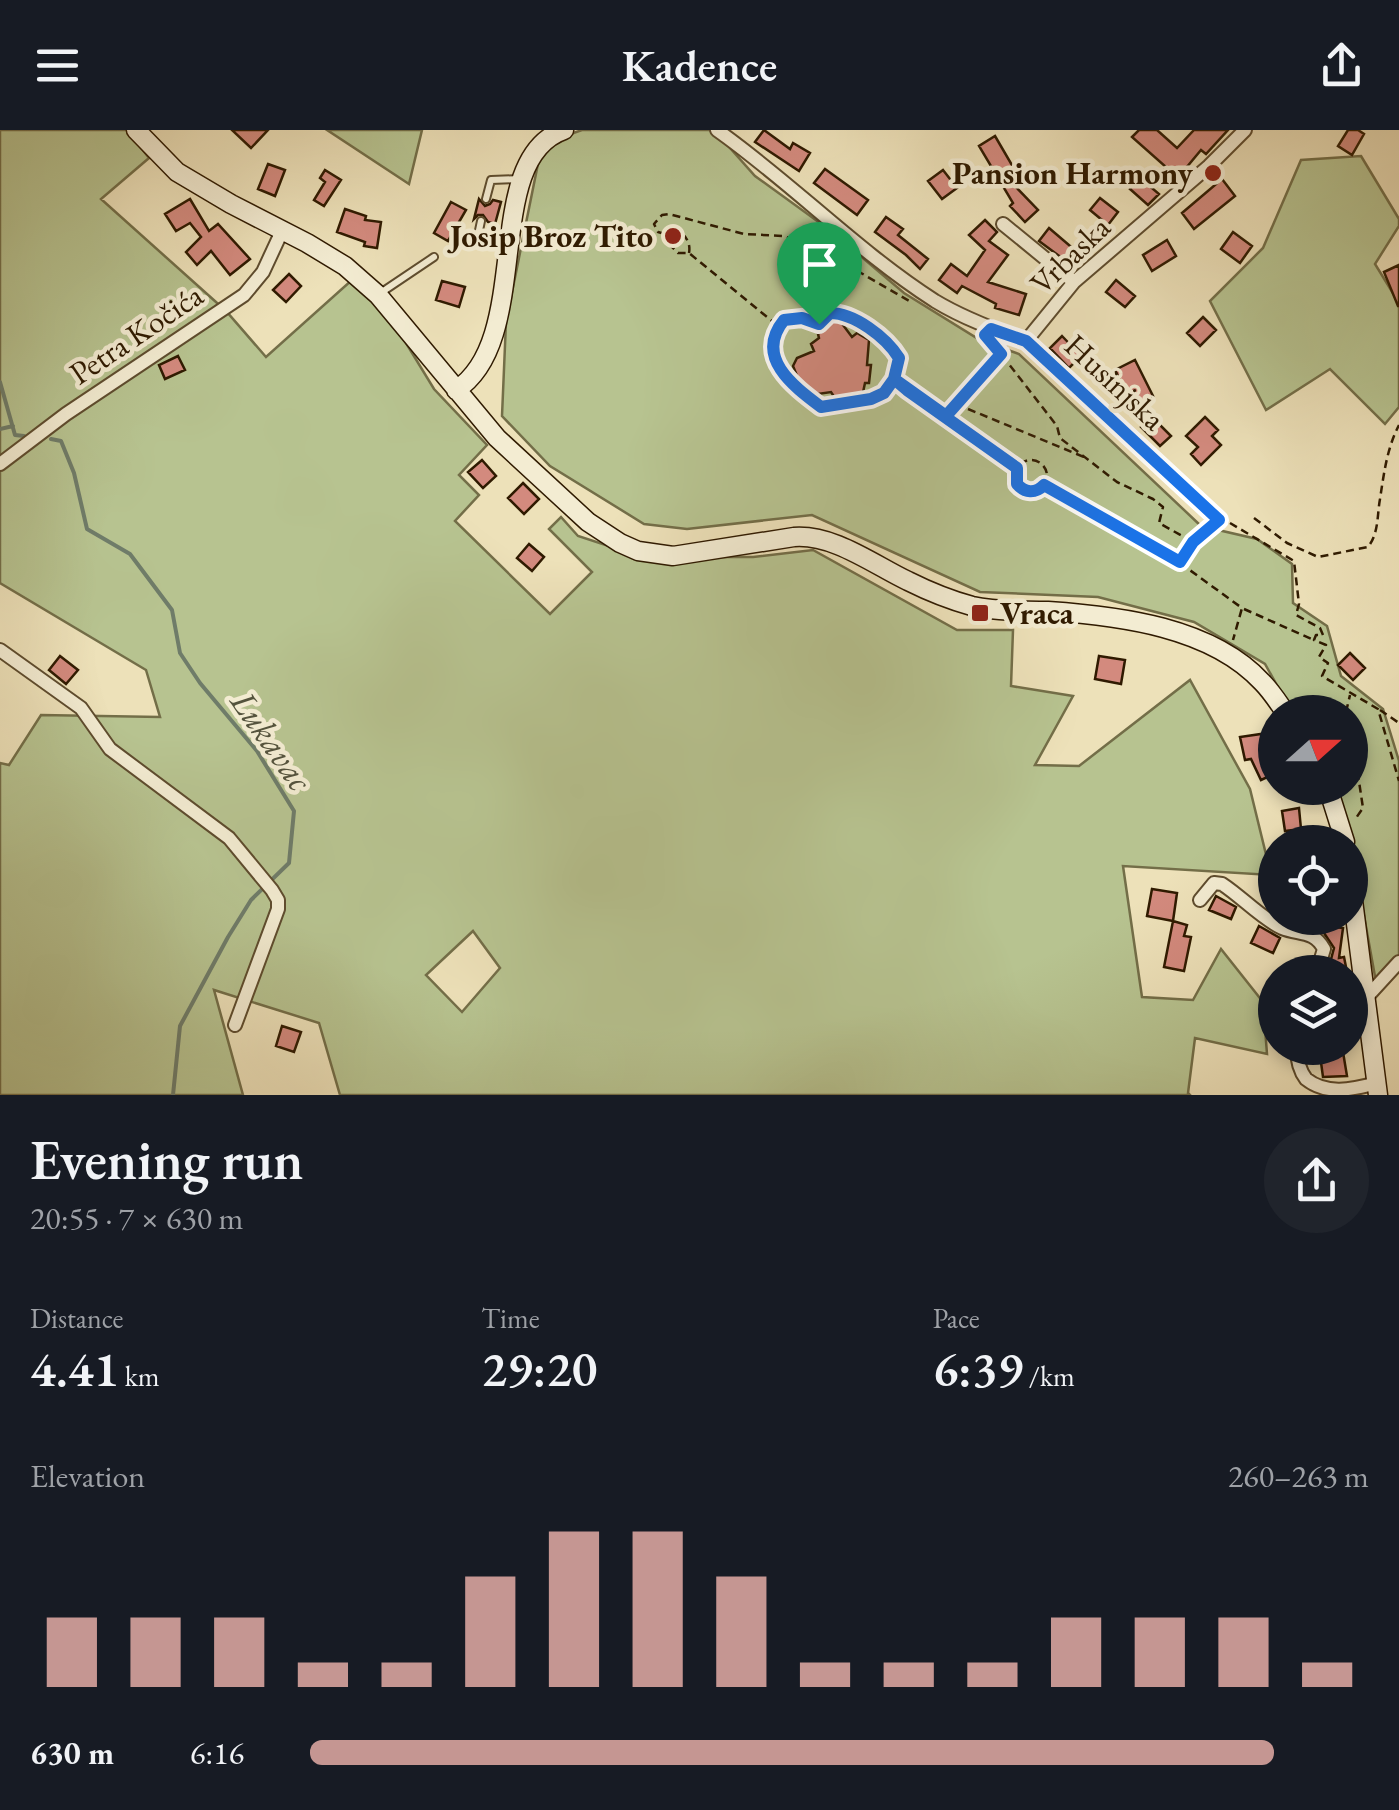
<!DOCTYPE html>
<meta charset="utf-8">
<style>
:root{--surface:#171b24;--page:#20242c;--text:#f1f3f6;--muted:#9ea1a6;--accent:#c59692}
body{margin:0;font-family:"EB Garamond",serif;background:var(--page);color:var(--text);height:100vh;display:flex;flex-direction:column;font-size:38px;white-space:nowrap}
*{box-sizing:border-box;margin:0}
p{font-size:32px;color:var(--muted)}
.icon{flex:none;width:55px;height:55px;fill:none;stroke:currentColor;stroke-width:2;stroke-linecap:round;stroke-linejoin:round}
.map{position:relative;height:965px;overflow:hidden}
.drawer{display:flex;flex-direction:column;background:var(--surface);flex:1}
.drawer>*{flex:none}
.needle{width:65px;rotate:69deg}
.fabs{position:absolute;left:1258px;top:565px;display:grid;gap:20px}
.fabs a{display:grid;place-items:center;width:110px;height:110px;border-radius:50%;background:var(--surface);box-shadow:0 5px 15px #0003;font-size:50px}
.pin{position:absolute;display:grid;place-items:center;width:85px;height:85px;color:#fff;margin:-102px -42px;border-radius:50% 50% 50% 0;rotate:-45deg;box-shadow:0 0 10px #0007}
.pin .icon{rotate:45deg}
.round{display:grid;place-items:center;flex:none;width:105px;height:105px;border-radius:52px;background:var(--page)}
.overview{display:flex;align-items:center;justify-content:space-between;height:170px;padding:0 30px}
h1{font-size:55px;font-weight:600;line-height:75px}
.stats{display:grid;grid-template-columns:repeat(3,1fr);gap:15px;height:170px;padding:10px 30px}
.stats div{display:grid;align-content:center}
.stats b{font-size:50px;font-weight:600}
.stats small{font-size:28px;font-weight:400}
.stats p{font-size:28px}
.chart{height:280px;padding:20px 30px}
.chart p{display:flex;justify-content:space-between}
.chart svg{width:100%;height:180px;margin-top:10px;stroke:var(--accent);stroke-width:6}
ul{padding:0 30px;list-style:none;font-size:32px}
li{display:grid;grid-template-columns:160px 120px 1fr;align-items:center;height:75px}
li i{height:25px;border-radius:12px;background:var(--accent)}
header{display:flex;justify-content:space-between;align-items:center;height:130px;padding:0 30px;background:var(--surface);font-size:45px;font-weight:600}
.map>svg:first-child{display:block}
.green{fill:#b7c390;stroke:#736e48;stroke-width:2.5;fill-rule:evenodd}
.lines{fill:none;stroke-linecap:round;stroke-linejoin:round}
.stream{stroke:#6f7c69;stroke-width:4}
.building{fill:#d38a7e;stroke:#2f1a00;stroke-width:2.5}
.service-casing{stroke:#5e4c2e;stroke-width:10}
.minor-casing{stroke:#5e4c2e;stroke-width:16}
.secondary-casing{stroke:#2f1a00;stroke-width:21}
.path{stroke:#2f1a00;stroke-width:2.5;stroke-dasharray:8 5;stroke-linecap:butt}
.service{stroke:#f3ecd2;stroke-width:6}
.minor{stroke:#f3ecd2;stroke-width:12}
.secondary{stroke:#f3ecd2;stroke-width:18}
.route-casing{stroke:#fff;stroke-width:20}
.route{stroke:#1a73e8;stroke-width:12}
.poi-dot{fill:#8f2418;stroke:#f3ecd2;stroke-width:4}
.labels{text-anchor:middle;dominant-baseline:central;stroke-width:9;stroke-linejoin:round;paint-order:stroke}
.poi-label{font-size:32px;font-weight:bold;fill:#2f1a00;stroke:#f3ecd2;text-anchor:end}
.street-label{font-size:32px;fill:#2f1a00;stroke:#f3ecd2}
.water-label{font-size:35px;font-style:italic;fill:#54533d;stroke:#f3ecd2}
</style>
<header><svg class="icon" aria-label="menu" viewBox="0 0 24 24"><path d="M4 6h16M4 12h16M4 18h16"/></svg>Kadence<svg class="icon" aria-label="share" viewBox="0 0 24 24"><path d="M12 15V3M7 8l5-5 5 5M5 13v7h14v-7"/></svg></header>
<div class="map">
<svg width="1399" height="965" viewBox="0 0 1399 965">
<rect width="100%" height="100%" fill="#ede1b9"/>
<filter id="stains"><feTurbulence type="fractalNoise" baseFrequency=".002" numOctaves="4"/><feColorMatrix values="0 0 0 0 .2 0 0 0 0 .09 0 0 0 0 .02 0 0 0 .5 -.17"/></filter>
<radialGradient id="worn" r=".72"><stop offset=".6" stop-color="#630" stop-opacity="0"/><stop offset="1" stop-color="#630" stop-opacity=".3"/></radialGradient>
<!-- green -->
<path class="green" d="M0 0H127L149 28 101 69 226 181 266 227 353 149 395 195 434 259 487 315 459 345 479 365 455 391 550 484 592 442 549 399 561 387 578 406 642 427H753L813 420 957 500H1013L1011 556 1073 566 1035 635 1079 636 1190 550 1250 659 1271 745 1123 736 1142 867 1193 870 1221 819 1263 872 1267 924 1195 908 1188 963 1190 965H340L319 893 214 860 243 965H0V633L9 635 41 585 160 587 146 540 0 453ZM473 801 500 838 462 882 426 845Z
M327 0H422L409 54Z
M582 0H714L755 46 831 101 904 163 980 210 1019 224 1201 396 1257 409 1292 434 1293 473 1327 496 1341 546 1383 579 1399 631V826L1376 852 1346 686 1331 658H1350V582H1292L1265 534 1194 492 1098 467 980 462 812 385 687 399 644 394 550 336 502 286 506 192 542 14Z
M1361 26 1399 89V96L1375 134 1399 173V277L1385 294 1330 239 1266 280 1210 171 1263 118 1301 30Z"/>
<g class="lines">
<!-- stream -->
<path class="stream" d="M0 252 15 305 24 306
M0 299 13 296
M51 309 61 311 74 343 87 399 130 424 172 480 180 523 200 553 257 621 294 681 289 733 251 770 228 807 180 896 173 965"/>
</g>
<!-- building -->
<path class="building" d="M232 0H268L251 18Z
M764 0 790 19 793 13 810 23 799 41 755 12Z
M1139 0H1157L1177 18 1194 0H1228L1206 24 1201 20 1176 50 1163 40 1166 37 1132 7Z
M1348 0H1358L1364 4 1352 25 1338 16Z
M995 6 1020 49 1013 54 1038 80 1025 92 1010 76 1013 73 979 16Z
M268 34 285 40 275 66 258 59Z
M825 39 868 70 857 85 814 53Z
M325 40 341 50 324 76 314 70 325 52 320 48Z
M943 40 957 58 942 69 928 51Z
M1139 47 1159 64 1148 75 1130 59Z
M1222 49 1235 66 1194 99 1182 83Z
M1100 68 1118 82 1108 95 1090 80Z
M190 69 209 101 218 94 250 129 230 145 211 121 197 135 186 122 201 107 190 93 176 101 165 84Z
M479 69 485 76 490 74 493 70 501 72 495 94 488 92 483 85H478L474 89Z
M451 72 466 80 448 111 434 103Z
M345 79 366 86 365 90 381 92 377 118 364 116 365 112 337 102Z
M886 87 903 99 898 105 928 129 920 139 906 125 875 102Z
M985 90 997 102 989 111 1008 125 988 152 1026 164 1019 185 995 178 996 174 962 156 957 163 939 150 951 134 967 146 985 120 969 105Z
M1049 98 1083 127 1074 137 1039 111Z
M1233 102 1252 116 1240 133 1221 119Z
M1167 110 1176 126 1152 141 1143 125Z
M1399 135V176H1398L1384 142Z
M289 144 301 156 286 172 273 160Z
M1116 150 1135 166 1125 177 1106 162Z
M442 151 465 157 459 177 436 170Z
M837 187 852 207 857 203 869 210 867 235H871L869 253H865L862 267 835 268 831 262 811 265 802 258 793 236 797 228 814 221 811 214 819 208 818 204Z
M1203 187 1216 200 1200 216 1187 203Z
M1062 206 1081 226 1069 238 1050 218Z
M178 226 185 240 165 249 159 235Z
M1135 230 1153 266 1133 276 1115 240Z
M1151 286 1171 306 1160 316 1141 297Z
M1205 287 1218 300 1212 306 1221 315 1201 335 1191 324 1198 317 1186 306Z
M482 330 496 346 483 358 468 342Z
M523 353 539 369 524 384 508 368Z
M529 414 544 427 532 441 517 428Z
M1350 523 1365 538 1353 550 1338 535Z
M60 526 78 540 66 554 49 540Z
M1099 526 1125 530 1121 554 1095 549Z
M1261 604 1266 632 1272 645 1261 650 1251 629 1245 630 1240 607Z
M1299 678 1301 699 1285 701 1282 681Z
M1152 759 1177 763 1173 791 1147 786Z
M1216 766 1236 777 1231 789 1209 780Z
M1173 791 1187 795 1184 806 1191 807 1184 841 1164 837Z
M1259 796 1280 808 1273 823 1251 813Z
M1326 796 1343 798 1339 828 1344 827 1347 842H1330L1329 837 1334 818 1324 803Z
M282 896 301 902 294 922 276 916Z
M1343 922 1347 946 1323 947 1320 925Z"/>
<g class="lines">
<defs>
<path id="service" d="M486 69 491 50 520 49
M481 91 478 105 506 114
M379 164 434 127"/>
<path id="minor" d="M717 0C792 53 857 121 935 171 963 188 995 200 1026 211L1219 390
M1003 94 1074 152
M1026 211 1074 152 1209 36 1245 0
M0 334 66 284 244 165 263 142 282 101
M0 520 81 578 110 619 229 708 272 760 278 770V779L235 895
M1200 770 1214 753 1222 754C1242 767 1262 789 1282 798 1299 805 1314 800 1324 819L1317 842
M1365 869 1399 832
M1297 918C1297 929 1299 940 1306 949 1326 965 1351 960 1377 953"/>
<path id="secondary" d="M136 0 177 42 231 74 307 113 345 136 378 165 497 308 588 392 620 413 638 421 673 426 794 407C834 404 874 435 908 451 928 461 950 470 972 476 997 482 1023 480 1048 481 1120 486 1211 497 1262 552 1271 561 1278 572 1285 582
M456 260C535 209 480 29 564 0
M1328 658 1345 712
M1350 747 1378 965"/>
</defs>
<!-- service casing -->
<use href="#service" class="service-casing"/>
<!-- minor casing -->
<use href="#minor" class="minor-casing"/>
<!-- secondary casing -->
<use href="#secondary" class="secondary-casing"/>
<!-- path -->
<path class="path" d="M665 104 658 102 654 94 662 85 669 84 744 104 783 106 811 114 911 172
M689 123C691 112 685 104 675 99H671L665 104 668 113 678 123H689L778 196
M819 194 802 188 784 190C754 228 792 256 821 277 864 270 889 277 899 228 886 207 854 183 829 183L819 194 809 182 805 171C813 151 833 144 853 137
M994 215 1057 296 1060 308 1117 352 1153 369 1163 377 1159 393 1193 412 1210 397
M897 251 1017 338
M956 274 1084 327
M946 285 1007 216
M1015 346a16 16 0 1 1 32 0a16 16 0 1 1-32 0Z
M1044 355 1180 433 1191 414
M1254 388 1287 413 1318 427 1368 417C1379 403 1377 385 1380 369 1384 343 1387 318 1399 295
M1230 393 1294 431 1299 474 1296 485 1320 498 1323 505H1316L1314 510 1326 515 1319 527 1328 533 1322 546 1378 579 1399 651
M1180 433 1242 478 1233 510
M1244 479 1314 510
M1380 580 1399 593
M1346 582 1350 565
M1350 591 1353 598 1352 605 1363 678 1356 688"/>
<!-- service -->
<use href="#service" class="service"/>
<!-- minor -->
<use href="#minor" class="minor"/>
<!-- secondary -->
<use href="#secondary" class="secondary"/>
</g>
<g class="lines">
<defs>
<path id="route" d="M819 194 830 183C854 183 886 207 899 228L894 249 907 260 1017 338V354C1025 363 1035 364 1044 355L1180 432 1193 412 1219 390 1026 211 991 199 985 205 1001 224 946 286 894 249 884 263 871 269 821 277C793 256 754 227 784 190L802 188 819 194"/>
</defs>
<!-- route casing -->
<use href="#route" class="route-casing"/>
<!-- route -->
<use href="#route" class="route"/>
</g>
<!-- markers -->
<g class="poi-dot">
<circle cx="1213" cy="43" r="10"/>
<circle cx="673" cy="106" r="10"/>
<rect x="970" y="473" width="20" height="20" rx="5"/>
</g>
<g class="labels">
<!-- poi labels -->
<g class="poi-label">
<text x="1193" y="43">Pansion Harmony</text>
<text x="653" y="106">Josip Broz Tito</text>
<text x="1000" y="483" text-anchor="start">Vraca</text>
</g>
<!-- street labels -->
<g class="street-label">
<text transform="translate(1070 125) rotate(-44)">Vrbaska</text>
<text transform="translate(136 204) rotate(-34)">Petra Kočića</text>
<text transform="translate(1115 252) rotate(43)">Husinjska</text>
</g>
<!-- water labels -->
<g class="water-label">
<text transform="translate(272 610) rotate(55)">Lukavac</text>
</g>
</g>
<rect width="100%" height="100%" filter="url(#stains)"/>
<rect width="100%" height="100%" fill="url(#worn)"/>
</svg>
<div class="fabs">
<a><svg class="needle" viewBox="-14 -14 28 28"><path d="M0-13l5 13h-10z" fill="#e53935"/><path d="M0 13l5-13h-10z" fill="#9ea1a6"/></svg></a>
<a><svg class="icon" aria-label="locate" viewBox="0 0 24 24"><circle cx="12" cy="12" r="6"/><path d="M12 2v4M12 18v4M2 12h4M18 12h4"/></svg></a>
<a><svg class="icon" aria-label="layers" viewBox="0 0 24 24"><path d="M12 4l9 5-9 5-9-5zM3 14l9 5 9-5"/></svg></a>
</div>
<div class="pin" style="left:819px;top:194px;background:#1e9e55"><svg class="icon" aria-label="arrive" viewBox="0 0 24 24"><path d="M6 21V4h12l-3 4 3 4H6"/></svg></div>
</div>
<section class="drawer">
<div class="overview"><div><h1>Evening run</h1><p>20:55 · 7 × 630 m</p></div><a class="round"><svg class="icon" aria-label="share" viewBox="0 0 24 24"><path d="M12 15V3M7 8l5-5 5 5M5 13v7h14v-7"/></svg></a></div>
<div class="stats">
<div><p>Distance</p><b>4.41<small> km</small></b></div>
<div><p>Time</p><b>29:20</b></div>
<div><p>Pace</p><b>6:39<small> /km</small></b></div>
</div>
<div class="chart"><p><span>Elevation</span>260–263 m</p>
<svg viewBox="0 0 160 44" preserveAspectRatio="none"><path d="M5 44V27M15 44V27M25 44V27M35 44V38M45 44V38M55 44V17M65 44V6M75 44V6M85 44V17M95 44V38M105 44V38M115 44V38M125 44V27M135 44V27M145 44V27M155 44V38"/></svg>
</div>
<ul>
<li><b>630 m</b>6:16<i style="width:91%"></i></li>
</ul>
</section>
